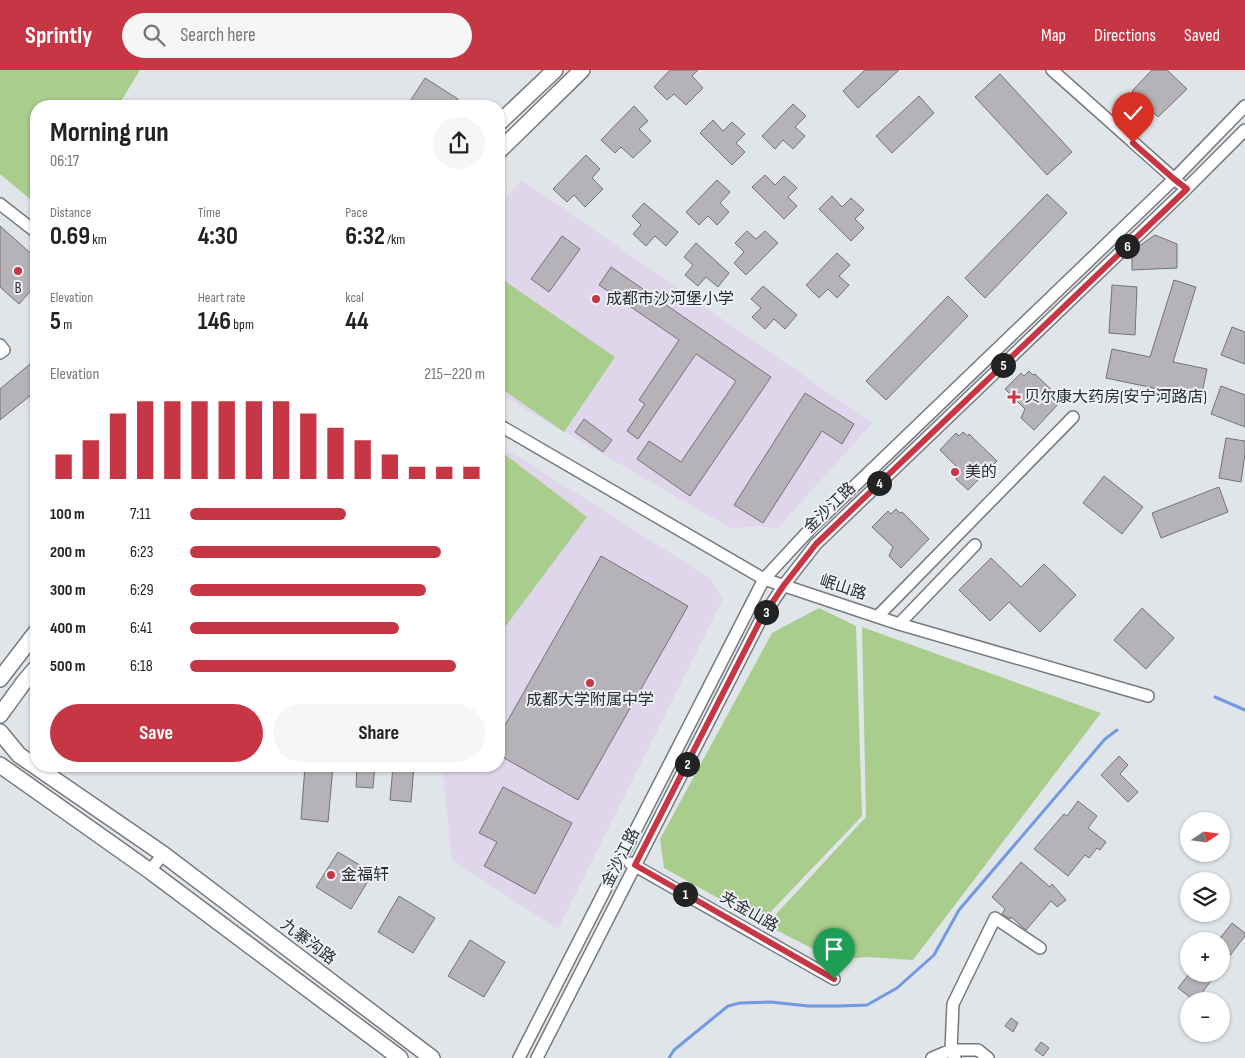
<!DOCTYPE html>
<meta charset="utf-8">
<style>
:root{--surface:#fff;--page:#f6f6f6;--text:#222;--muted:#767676;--accent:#c63644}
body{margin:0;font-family:"Sofia Sans Condensed","Noto Sans SC",sans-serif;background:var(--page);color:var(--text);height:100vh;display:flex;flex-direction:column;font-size:19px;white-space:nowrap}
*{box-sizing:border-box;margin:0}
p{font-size:16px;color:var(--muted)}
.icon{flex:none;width:28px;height:28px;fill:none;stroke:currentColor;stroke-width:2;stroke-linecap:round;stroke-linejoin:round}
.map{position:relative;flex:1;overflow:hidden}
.panel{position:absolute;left:30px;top:30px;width:475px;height:672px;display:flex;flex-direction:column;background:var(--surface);border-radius:20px;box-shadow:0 1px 4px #0004}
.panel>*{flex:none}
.needle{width:32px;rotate:77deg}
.tools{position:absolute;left:1180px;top:742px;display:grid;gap:10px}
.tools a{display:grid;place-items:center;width:50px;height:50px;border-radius:50%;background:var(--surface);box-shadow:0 1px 4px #0004;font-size:25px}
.pin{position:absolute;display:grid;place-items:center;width:42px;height:42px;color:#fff;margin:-51px -21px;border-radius:50% 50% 50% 0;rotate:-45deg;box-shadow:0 0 5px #0007}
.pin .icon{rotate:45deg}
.km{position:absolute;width:25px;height:25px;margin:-12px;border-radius:50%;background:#222;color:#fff;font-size:14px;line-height:25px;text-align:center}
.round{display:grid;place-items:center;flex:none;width:52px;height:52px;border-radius:26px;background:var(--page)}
.summary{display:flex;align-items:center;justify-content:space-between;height:85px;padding:0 20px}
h1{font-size:28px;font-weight:700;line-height:38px}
.stats{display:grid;grid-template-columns:repeat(3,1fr);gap:8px;height:85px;padding:5px 20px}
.stats div{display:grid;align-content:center}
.stats b{font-size:25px;font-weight:700}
.stats small{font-size:14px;font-weight:400}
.stats p{font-size:14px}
.chart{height:140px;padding:10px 20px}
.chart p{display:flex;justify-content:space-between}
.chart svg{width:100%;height:90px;margin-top:5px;stroke:var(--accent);stroke-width:6}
.button{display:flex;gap:10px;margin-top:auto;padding:10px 20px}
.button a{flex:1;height:58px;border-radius:30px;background:var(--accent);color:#fff;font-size:20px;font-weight:700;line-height:58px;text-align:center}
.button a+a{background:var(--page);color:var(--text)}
ul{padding:0 20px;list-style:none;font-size:16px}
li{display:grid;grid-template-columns:80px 60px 1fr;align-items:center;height:38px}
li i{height:12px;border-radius:6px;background:var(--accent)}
header{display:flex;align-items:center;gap:30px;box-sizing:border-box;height:70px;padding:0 25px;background:var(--accent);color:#fff}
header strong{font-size:24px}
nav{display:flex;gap:28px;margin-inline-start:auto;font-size:18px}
.search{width:350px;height:45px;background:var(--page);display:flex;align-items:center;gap:12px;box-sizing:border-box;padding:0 18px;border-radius:28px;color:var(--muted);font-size:19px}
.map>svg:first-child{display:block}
.education{fill:#dfd6eb}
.green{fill:#a9cd8c}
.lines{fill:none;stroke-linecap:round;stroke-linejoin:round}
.stream{stroke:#739ae0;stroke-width:3}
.building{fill:#b5b3b8;stroke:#747277}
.minor-casing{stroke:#767a7e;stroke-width:14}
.major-casing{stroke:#767a7e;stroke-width:18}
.minor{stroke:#fff;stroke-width:11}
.major{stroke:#fff;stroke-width:15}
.route-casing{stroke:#fff;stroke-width:10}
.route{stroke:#c63644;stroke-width:6}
.poi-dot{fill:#c63644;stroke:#eef2f6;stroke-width:2}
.labels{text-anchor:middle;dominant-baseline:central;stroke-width:4;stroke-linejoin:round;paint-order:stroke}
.poi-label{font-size:16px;fill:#2c2e30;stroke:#eef2f6;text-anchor:start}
.street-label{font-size:16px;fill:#2c2e30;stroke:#eef2f6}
</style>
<header>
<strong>Sprintly</strong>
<div class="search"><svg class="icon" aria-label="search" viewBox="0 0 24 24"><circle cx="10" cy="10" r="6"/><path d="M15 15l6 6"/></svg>Search here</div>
<nav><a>Map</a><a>Directions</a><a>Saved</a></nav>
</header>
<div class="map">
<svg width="1245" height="988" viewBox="0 0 1245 988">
<rect width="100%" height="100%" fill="#e0e5e9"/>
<!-- education -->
<path class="education" d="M522 110 872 353 778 458 752 456 732 459 499 324V135Z
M511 382 708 507 723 529 558 859 452 790 442 696H499V384Z"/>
<!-- green -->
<path class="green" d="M0 0H140L118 36H36V134L0 104Z
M499 207 615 287 564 362 499 317Z
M499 380 587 447 499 565Z
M819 538 856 556 862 746 761 852 664 798 660 769 772 563Z
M862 557 1101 643 913 890 867 887 835 890 766 855 866 747Z"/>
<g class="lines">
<!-- stream -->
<path class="stream" d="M1215 627 1245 640
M669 988 674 980 728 936 740 933 771 932 808 936H840L867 935 897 918 934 885 959 840 1105 669 1117 660"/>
</g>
<!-- building -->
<path class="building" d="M670 0H698L692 6 703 18 686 35 674 24 667 30 654 17Z
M865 0H899L858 38 843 21Z
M1152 0H1167L1187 19 1158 47 1132 21Z
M1000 4 1072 82 1047 105 975 27Z
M425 8 458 29 454 36H407Z
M919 26 934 43 892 83 876 66Z
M793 34 806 46 795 57 805 66 793 79 783 70 775 79 762 66Z
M634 36 648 51 639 59 651 71 633 88 621 77 615 83 601 70Z
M713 50 723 61 732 52 745 64 736 73 745 82 732 95 700 63Z
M586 85 600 99 592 108 603 119 585 137 574 125 567 132 553 119Z
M765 105 775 115 784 106 797 118 788 127 797 136 784 149 752 117Z
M717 110 730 122 720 133 729 142 717 155 708 146 699 155 686 142Z
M1047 124 1067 143 985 228 965 208Z
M832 126 842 137 851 128 864 140 855 149 864 158 851 171 819 139Z
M644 133 678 162 666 176 655 166 646 176 633 164 641 155 632 146Z
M0 156 36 188V215L19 234 0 217Z
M747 161 756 169 765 161 778 173 746 205 734 193 744 182 735 173Z
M1155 165 1177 174V198L1132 200V181Z
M562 166 580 179 549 222 531 209Z
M696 173 729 203 718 217 706 207 698 216 685 205 693 195 684 187Z
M837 183 850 195 839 206 849 215 837 228 828 219 819 228 806 215Z
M611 197 771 307 690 426 637 389 649 371 681 392 736 311 696 284 638 369 627 361 645 334 639 330 679 270 599 215Z
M1174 210 1196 217 1173 292 1207 299 1201 328 1106 308 1112 279 1150 287Z
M1112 215 1137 217 1135 265 1109 263Z
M763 216 797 245 785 259 774 249 765 259 752 247 761 238 751 229Z
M948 226 968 246 886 330 866 311Z
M1232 257 1245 262V294L1221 285Z
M36 289V321L0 350V319Z
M1029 301 1033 305 1035 304 1062 330 1034 360 1021 348 1025 339 1005 319 1021 303 1024 306Z
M1221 316 1245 325V357L1211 344Z
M805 323 854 354 842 374 822 361 763 453 734 435Z
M584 349 612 370 603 382 575 362Z
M963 362 968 366 969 364 997 391 968 420 956 409 960 400 940 380 956 363 959 366Z
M1226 368 1245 371V383L1241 412 1219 408Z
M1104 406 1143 437 1122 464 1083 433Z
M1219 417 1228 442 1161 468 1152 443Z
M896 439 900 443 902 442 929 469 901 498 889 486 893 477 872 457 888 441 891 444Z
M601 486 688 536 578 730 499 685V666Z
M991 488 1021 517 1044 494 1076 525 1040 562 1009 532 990 551 959 520Z
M1142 538 1174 568 1146 599 1114 570Z
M1119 686 1128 695 1120 704 1138 722 1128 732 1101 705Z
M305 696H333L328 752 301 749Z
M357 696H375L373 718 356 717Z
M393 696H414L411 732 390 730Z
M503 717 572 753 535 824 484 796 497 772 479 763Z
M1078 731 1097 746 1088 758 1106 772 1100 780 1097 778 1089 788 1085 785 1068 806 1034 779 1064 744 1067 746Z
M338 782 373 803 351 839 316 817Z
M1021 792 1050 817 1052 814 1066 830 1057 837 1051 831 1026 860 1011 847 1010 849 1002 844 1005 839 992 827Z
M399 826 435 848 413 883 378 862Z
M1232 853 1245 863V866L1221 897V867Z
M470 870 505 892 484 927 448 906Z
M1189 904H1216L1202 923 1213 931H1195L1178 918Z
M1011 948 1018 953 1013 962 1005 956Z
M1041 972 1049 978 1043 986 1035 980Z"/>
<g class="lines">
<defs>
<path id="minor" d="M1052 0 1179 113
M0 134 36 162
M0 275 4 280 0 283
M499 355 764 509 899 554 1148 626
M878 546 1073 347
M899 554 975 475
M630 793 834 909
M150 801 163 784
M519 988 764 509 813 456 1174 109 1245 36
M537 988 760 551 784 515 816 474 1180 125 1245 60
M932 988 951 980H978L988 988
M955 988 951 980 953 934 995 848 1040 878"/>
<path id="major" d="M499 53 555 0
M499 81 582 0
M0 609 36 562
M0 645 24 612 36 598
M0 662 19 685 163 784 432 988
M0 695 150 801 400 988"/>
</defs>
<!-- minor casing -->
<use href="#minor" class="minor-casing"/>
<!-- major casing -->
<use href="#major" class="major-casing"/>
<!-- minor -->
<use href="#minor" class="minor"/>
<!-- major -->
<use href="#major" class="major"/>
</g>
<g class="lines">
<defs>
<path id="route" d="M834 909 635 795 760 551 784 515 816 474 1187 119 1174 109 1133 73"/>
</defs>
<!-- route casing -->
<use href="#route" class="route-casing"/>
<!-- route -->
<use href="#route" class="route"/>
</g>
<!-- markers -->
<g class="poi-dot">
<circle cx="18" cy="201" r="5"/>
<circle cx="596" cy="229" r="5"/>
<path d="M1011.5 319.5h5v5h5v5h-5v5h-5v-5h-5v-5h5z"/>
<circle cx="955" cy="402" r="5"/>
<circle cx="590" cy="613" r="5"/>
<circle cx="331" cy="805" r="5"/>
</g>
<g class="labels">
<!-- poi labels -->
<g class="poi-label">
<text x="18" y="218" text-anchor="middle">B</text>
<text x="606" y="229">成都市沙河堡小学</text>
<text x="1024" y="327">贝尔康大药房(安宁河路店)</text>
<text x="965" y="402">美的</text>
<text x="590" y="630" text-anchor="middle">成都大学附属中学</text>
<text x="341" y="805">金福轩</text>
</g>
<!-- street labels -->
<g class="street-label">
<text transform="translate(830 438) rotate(-44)">金沙江路</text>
<text transform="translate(843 518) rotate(18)">岷山路</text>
<text transform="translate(621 788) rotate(-63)">金沙江路</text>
<text transform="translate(749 842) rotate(30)">夹金山路</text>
<text transform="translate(308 872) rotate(37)">九寨沟路</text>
</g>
</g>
</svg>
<div class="tools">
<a><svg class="needle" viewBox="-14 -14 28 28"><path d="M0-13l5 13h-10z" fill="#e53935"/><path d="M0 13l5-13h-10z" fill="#767676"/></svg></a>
<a><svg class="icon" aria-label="layers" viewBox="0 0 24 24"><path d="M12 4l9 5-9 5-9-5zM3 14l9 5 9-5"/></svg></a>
<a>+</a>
<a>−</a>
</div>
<div class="pin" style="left:834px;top:909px;background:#1e9e55"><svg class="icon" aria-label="arrive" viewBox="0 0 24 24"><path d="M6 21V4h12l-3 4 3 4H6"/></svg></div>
<div class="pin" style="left:1133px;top:73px;background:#d93025"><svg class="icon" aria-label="check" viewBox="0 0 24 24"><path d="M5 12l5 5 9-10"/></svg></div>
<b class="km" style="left:685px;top:824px">1</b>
<b class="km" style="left:687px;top:694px">2</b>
<b class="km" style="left:766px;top:542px">3</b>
<b class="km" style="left:879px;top:413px">4</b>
<b class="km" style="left:1003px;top:295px">5</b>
<b class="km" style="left:1127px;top:176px">6</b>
<section class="panel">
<div class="summary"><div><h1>Morning run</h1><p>06:17</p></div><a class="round"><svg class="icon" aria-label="share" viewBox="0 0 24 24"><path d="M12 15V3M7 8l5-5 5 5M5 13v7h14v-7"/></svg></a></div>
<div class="stats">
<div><p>Distance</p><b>0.69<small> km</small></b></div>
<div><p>Time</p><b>4:30</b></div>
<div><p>Pace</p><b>6:32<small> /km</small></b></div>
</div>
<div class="stats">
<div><p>Elevation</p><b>5<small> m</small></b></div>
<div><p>Heart rate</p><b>146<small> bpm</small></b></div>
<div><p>kcal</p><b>44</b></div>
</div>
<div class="chart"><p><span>Elevation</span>215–220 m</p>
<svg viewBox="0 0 160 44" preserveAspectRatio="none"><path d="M5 44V32M15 44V25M25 44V12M35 44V6M45 44V6M55 44V6M65 44V6M75 44V6M85 44V6M95 44V12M105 44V19M115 44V25M125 44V32M135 44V38M145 44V38M155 44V38"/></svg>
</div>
<ul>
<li><b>100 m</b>7:11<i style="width:53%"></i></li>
<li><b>200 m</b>6:23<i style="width:85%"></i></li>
<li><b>300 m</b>6:29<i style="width:80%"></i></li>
<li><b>400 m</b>6:41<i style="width:71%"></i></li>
<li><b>500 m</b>6:18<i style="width:90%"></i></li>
</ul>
<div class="button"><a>Save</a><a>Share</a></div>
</section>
</div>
